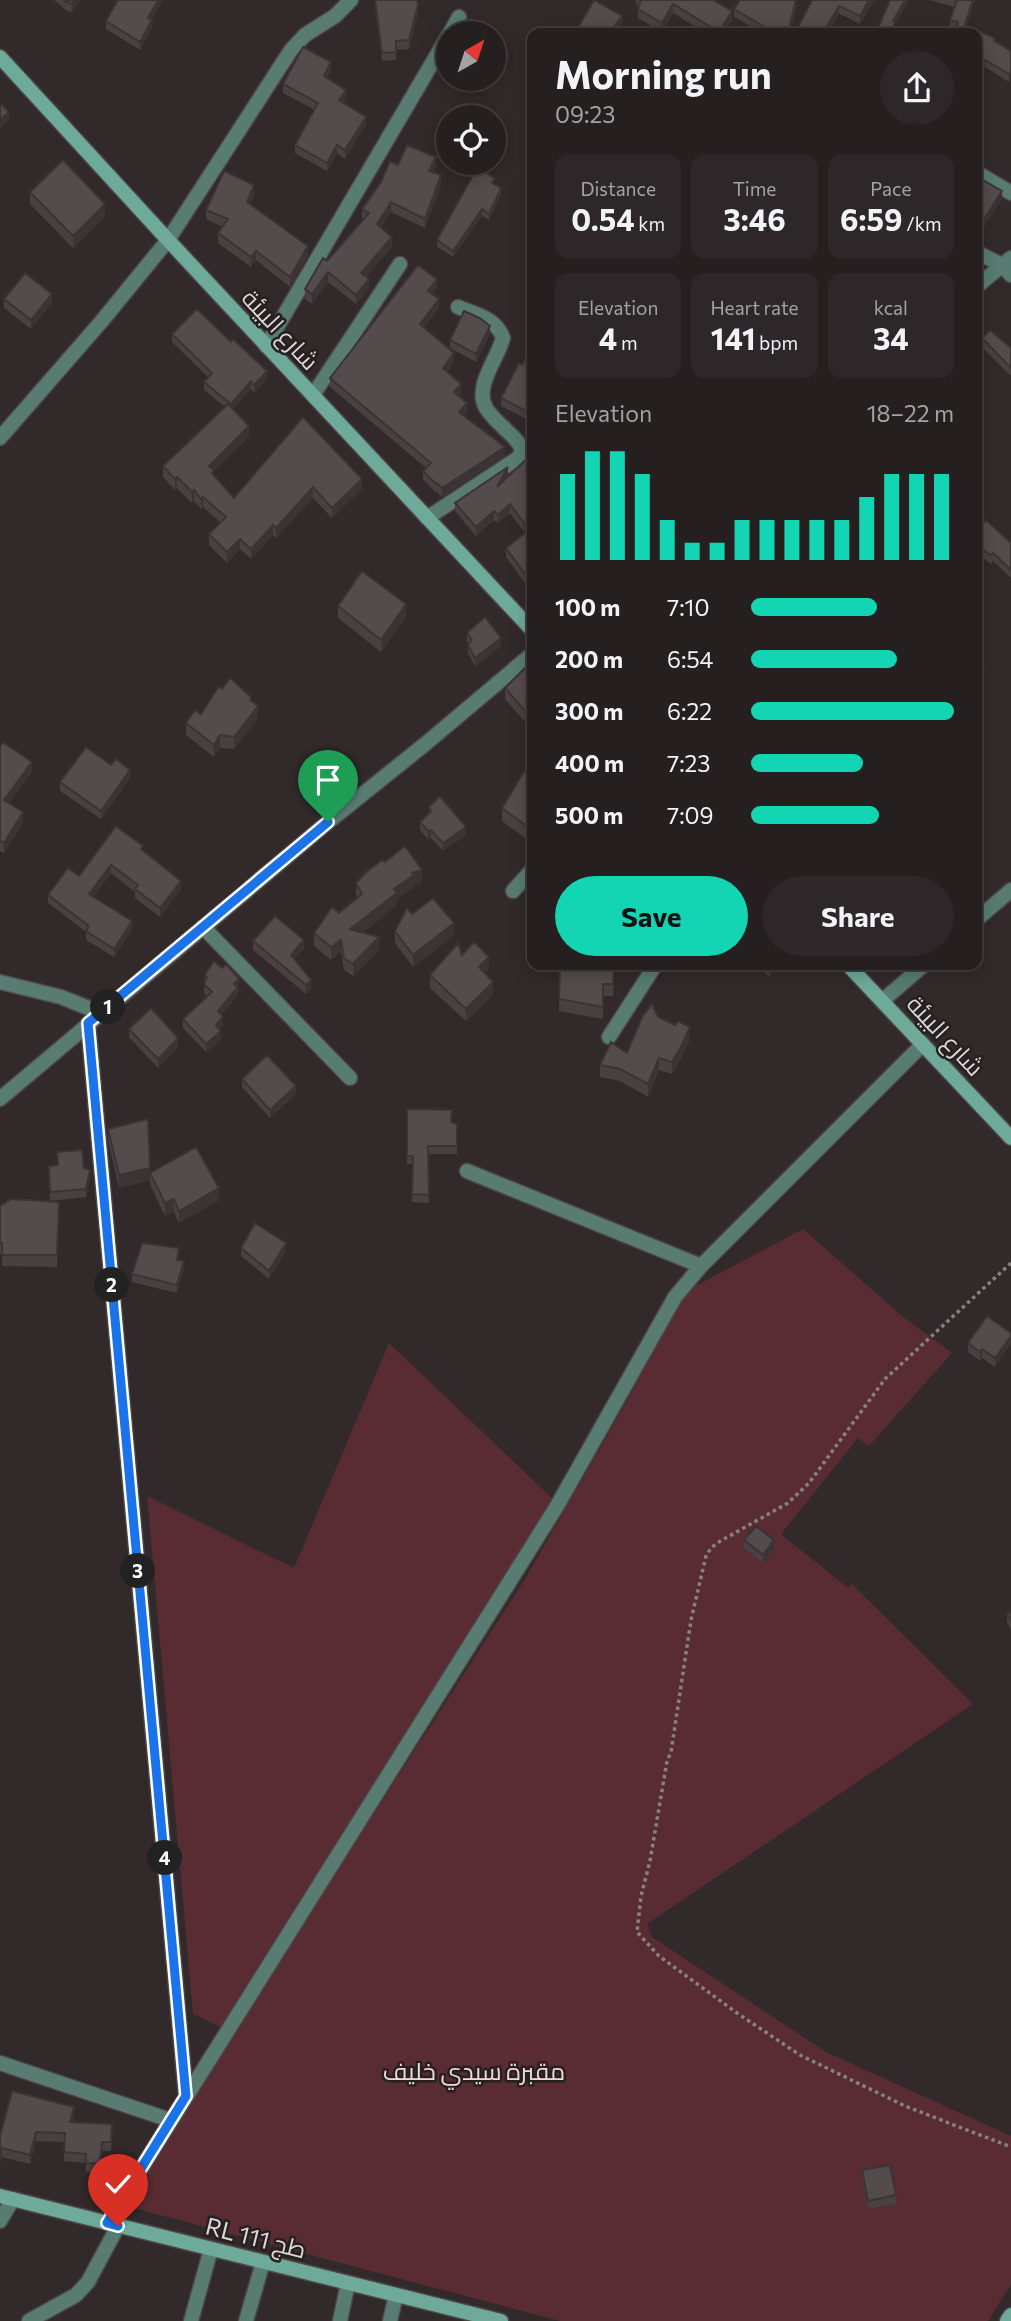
<!DOCTYPE html>
<meta charset="utf-8">
<style>
:root{--surface:#251f20;--page:#2d2729;--text:#f1f3f6;--muted:#a3a2a5;--line:#423d3e;--accent:#14d5b3}
body{margin:0;font-family:Commissioner,Cairo,sans-serif;background:var(--page);color:var(--text);height:100vh;display:flex;flex-direction:column;font-size:26px;white-space:nowrap}
*{box-sizing:border-box;margin:0}
p{font-size:23px;color:var(--muted)}
.icon{flex:none;width:38px;height:38px;fill:none;stroke:currentColor;stroke-width:2;stroke-linecap:round;stroke-linejoin:round}
.map{position:relative;flex:1;overflow:hidden}
.side{position:absolute;left:527px;top:28px;width:455px;height:942px;display:flex;flex-direction:column;background:var(--surface);border-radius:14px;box-shadow:0 4px 18px #0003,0 0 0 2px var(--line)}
.side>*{flex:none}
.needle{width:46px;rotate:39deg}
.fabs{position:absolute;left:436px;top:21px;display:grid;gap:14px}
.fabs a{display:grid;place-items:center;width:70px;height:70px;border-radius:50%;background:var(--surface);box-shadow:0 4px 18px #0003,0 0 0 2px var(--line);font-size:35px}
.pin{position:absolute;display:grid;place-items:center;width:60px;height:60px;color:#fff;margin:-72px -30px;border-radius:50% 50% 50% 0;rotate:-45deg;box-shadow:0 0 7px #0007}
.pin .icon{rotate:45deg}
.km{position:absolute;width:35px;height:35px;margin:-18px;border-radius:50%;background:#222;color:#fff;font-size:19px;line-height:35px;text-align:center}
.round{display:grid;place-items:center;flex:none;width:74px;height:74px;border-radius:37px;background:var(--page)}
.headline{display:flex;align-items:center;justify-content:space-between;height:119px;padding:0 28px}
h1{font-size:38px;font-weight:700;line-height:52px}
.stats{display:grid;grid-template-columns:repeat(3,1fr);gap:10px;height:119px;padding:7px 28px}
.stats div{display:grid;align-content:center;border-radius:14px;background:var(--page);text-align:center}
.stats b{font-size:30px;font-weight:700}
.stats small{font-size:19px;font-weight:400}
.stats p{font-size:19px}
.chart{height:196px;padding:14px 28px}
.chart p{display:flex;justify-content:space-between}
.chart svg{width:100%;height:126px;margin-top:7px;stroke:var(--accent);stroke-width:6}
.primary-button{display:flex;gap:14px;margin-top:auto;padding:14px 28px}
.primary-button a{flex:1;height:80px;border-radius:42px;background:var(--accent);color:#111;font-size:28px;font-weight:700;line-height:80px;text-align:center}
.primary-button a+a{background:var(--page);color:var(--text)}
ul{padding:0 28px;list-style:none;font-size:23px}
li{display:grid;grid-template-columns:112px 84px 1fr;align-items:center;height:52px}
li i{height:18px;border-radius:9px;background:var(--accent)}
.map>svg:first-child{display:block}
.green{fill:#582c32}
.lines{fill:none;stroke-linecap:round;stroke-linejoin:round}
.street-casing{stroke:#4d4546;stroke-width:17}
.secondary-casing{stroke:#4d4546;stroke-width:17}
.path{stroke:#878181;stroke-width:3.5;stroke-dasharray:3.5 3.5;stroke-linecap:butt}
.street{stroke:#587c72;stroke-width:14}
.secondary{stroke:#6eaa9a;stroke-width:14}
.wall{fill:#484041}
.shaded-wall{fill:#3b3435}
.building{fill:#544b4c;stroke:#3b3435;stroke-width:2}
.route-casing{stroke:#fff;stroke-width:14}
.route{stroke:#1a73e8;stroke-width:9}
.labels{text-anchor:middle;dominant-baseline:central;stroke-width:5;stroke-linejoin:round;paint-order:stroke}
.street-label{font-size:24px;fill:#ddd8d8;stroke:#272020}
.park-label{font-size:24px;fill:#f0d9db;stroke:#272020}
</style>
<div class="map">
<svg width="1011" height="2321" viewBox="0 0 1011 2321">
<rect width="100%" height="100%" fill="#31292a"/>
<!-- green -->
<path class="green" d="M803 1229 902 1316 952 1353 869 1446 858 1438 781 1534 848 1588 852 1584 973 1704 647 1924 652 1937 826 2052 1011 2136V2285L988 2321H560L122 2205 525 1579 624 1406 686 1291Z
M389 1343 553 1499 220 2027 193 2014 147 1496 294 1568Z"/>
<g class="lines">
<defs>
<path id="street" d="M450 33 459 17
M976 172 1011 193
M976 252 1002 265 1011 275
M976 287 1011 258
M266 346 448 36
M313 395 400 264
M0 438 101 322 168 240 291 50 305 35 335 16 351 0
M427 518 518 458C520 455 522 452 521 448 518 437 491 420 485 406 475 385 498 358 503 338 496 318 477 315 458 307
M513 891 532 870
M976 920 1011 890
M203 927 350 1078
M0 982 61 997 101 1013
M882 1001 925 964
M88 1023 186 2096
M609 1037 656 964
M0 1099 328 822 424 745 532 654
M467 1171 701 1266
M0 2063 170 2120
M0 2221 13 2199
M107 2223 557 1506 675 1297 701 1266 923 1044
M29 2321 76 2295 88 2282 118 2226
M191 2321 211 2249
M246 2321 263 2262
M340 2321 348 2283
M390 2321 396 2295"/>
<path id="secondary" d="M0 57 168 240 532 630
M847 964 1011 1138
M0 2196 501 2321
M1007 2321 1011 2315"/>
</defs>
<!-- street casing -->
<use href="#street" class="street-casing"/>
<!-- secondary casing -->
<use href="#secondary" class="secondary-casing"/>
<!-- path -->
<path class="path" d="M1011 1263 885 1379 809 1483 788 1503 717 1543 711 1548 706 1556 691 1620 671 1752 667 1761 650 1861 641 1896 637 1932 659 1956 737 2013 800 2055 905 2106 1011 2147"/>
<!-- street -->
<use href="#street" class="street"/>
<!-- secondary -->
<use href="#secondary" class="secondary"/>
</g>
<!-- wall -->
<path class="wall" d="M54 0H81L72 12 67 11Z
M163 0 151 20 152 28 140 50 106 29V21Z
M374 0H417L418 14 409 49 396 50V60L382 61Z
M636 0H713L732 20 724 33H706L673 13 662 32 638 18V9L639 6 636 4Z
M812 0H874L860 24Z
M929 0H975L967 26 1011 51 1009 82 985 67 976 33 950 27V20L954 7Z
M797 5 790 33H762L734 17V9Z
M331 71 327 78 346 98 343 102 366 125 345 159 337 153 327 171 295 153V145L315 110 283 93V84Z
M398 165 436 166 433 173 441 185 425 228 391 212 381 227 392 247 366 277 369 289 356 304 328 282 312 304 305 299V289L327 261 364 219 362 218V209Z
M495 184 501 194 489 220 482 216 453 257 437 247V240Z
M30 192 105 216 73 248 30 204Z
M254 194 250 204 308 255 290 287 256 260 251 267 218 243V233L223 227 206 219V210Z
M437 288 432 294 439 308 424 327 454 362 447 372 461 393 458 396 467 412 463 416 505 455 442 497 437 492 436 493 423 479V471L426 468 330 387V378Z
M4 299 52 302 31 329 4 308Z
M172 334 267 379 254 393 251 389 233 409 249 437 214 471V476L234 498 303 417 362 489 332 518 313 498 276 538 273 535 251 559 240 549 227 563 209 545V534L220 522 203 507 201 509 194 501 192 503 177 488 175 490 163 477V466L225 407 204 390V382L208 377 172 342Z
M490 334 476 362 450 348V340Z
M982 338 1011 348V376L982 347Z
M532 345V422L501 406V398L522 365Z
M532 454V528L524 532 510 513 498 523 494 520 476 536 455 511V503L508 476 507 478Z
M976 531 1011 543V578L993 561 991 564 976 553Z
M532 537V593L506 557V548Z
M338 606 406 616 381 652 338 618Z
M467 633 501 646 475 666 468 653 469 644 467 641Z
M532 667V730L505 699V688Z
M222 689 251 701 258 718 234 749 220 748 214 757 186 735V723L201 714Z
M0 746 32 772 9 803 23 822 4 853 0 851Z
M532 776V843L502 821V808Z
M130 778 101 819 60 791V782Z
M429 807 466 835 443 851 431 838 428 839 420 830V822L429 813Z
M143 851 181 889 160 917 135 898V892L111 873 93 897 132 930 114 957 86 940V932L48 903V895L79 876Z
M385 862 422 882 414 885V887L397 899V905L362 933 379 950 353 976 344 970 341 952 331 960 314 946V933L357 898 356 895V883Z
M412 914 454 935 413 967 395 943V931Z
M253 941 304 949 294 959 311 989 306 994 253 950Z
M462 955 489 969 485 973 493 994 466 1021 430 988V975Z
M560 964 614 977 613 996H603V1019L559 1011Z
M756 964H780L769 977Z
M205 974 239 988 238 995 221 1015 223 1025 219 1029 221 1040 206 1052 183 1028V1019L207 996 204 993Z
M658 1017 690 1039 681 1059 672 1074 659 1070 648 1097 620 1081 600 1077V1065L627 1053Z
M129 1029 178 1047 158 1068 129 1037Z
M242 1079 296 1094 270 1118 242 1087Z
M407 1109 457 1124V1154H428L429 1203 412 1202 413 1164H407Z
M108 1129 150 1180 119 1188 108 1141Z
M57 1152 90 1178 86 1197 50 1201 49 1166 57 1165Z
M150 1173 219 1200 179 1223 174 1212 165 1216 150 1185Z
M59 1202 57 1267 2 1266V1254H0V1206Z
M241 1248 286 1251 269 1279 241 1256Z
M178 1260 184 1269 177 1293 132 1282V1274Z
M1011 1333 995 1367 982 1358 980 1361 968 1352V1343Z
M744 1540 774 1549 763 1563 744 1548Z
M1011 1612V1629L1007 1622V1614Z
M74 2116 73 2122 112 2133 111 2151H102L100 2173 86 2172V2163L64 2161V2142L36 2141 30 2164 2 2157 0 2136Z
M862 2170 896 2195V2204L868 2209 862 2179Z"/>
<!-- shaded-wall -->
<path class="shaded-wall" d="M75 0H81L72 12V4Z
M158 0H163L148 26V18Z
M797 0V5L790 33H788Z
M869 0H874L860 24V16Z
M905 0H909L895 25 894 33H891L893 21Z
M973 0H975L965 33V25Z
M673 4V13L662 32V23Z
M418 5V14L409 49V40Z
M839 6V14L828 33H823Z
M732 11V20L724 33H719Z
M622 16V24L615 33H609Z
M152 20V28L140 50V42Z
M985 60V67L976 89V81Z
M331 62V71L324 84V76Z
M346 90V98L339 108V100Z
M9 112V120L0 129V120Z
M366 117V125L345 159V150Z
M337 145V153L327 171V163Z
M436 157V166L429 181V171Z
M441 175V185L425 228V219Z
M254 185V194L247 211V202Z
M501 188V194L489 220V214Z
M1002 191V199L976 240V232Z
M391 202V212L377 233V224Z
M105 204V216L73 248V236Z
M482 209V216L453 257V251Z
M392 237V247L361 283V273Z
M308 246V255L290 287V277Z
M256 251V260L251 267V257Z
M328 272V282L312 304V294Z
M369 279V289L356 304V295Z
M437 279V288L428 300V291Z
M52 294V302L31 329V320Z
M439 299V308L420 333V324Z
M490 326V334L476 362V354Z
M454 353V362L443 377V368Z
M267 371V379L254 393V385Z
M251 381V389L231 412V404Z
M461 384V393L454 400V392Z
M467 403V412L459 421V412Z
M249 426V437L209 476V466Z
M505 447V455L442 497V488Z
M508 467V476L497 496V487Z
M177 477V488L175 490V479Z
M362 479V489L332 518V508Z
M313 487V498L276 538V528Z
M194 490V501L192 503V492Z
M203 497V507L201 509V499Z
M510 504V513L498 523V515Z
M494 511V520L476 536V527Z
M532 519V528L524 532V523Z
M273 525V535L251 559V549Z
M240 539V549L227 563V552Z
M406 604V616L381 652V640Z
M501 638V646L475 666V658Z
M984 668V679L976 687V676Z
M258 706V718L234 749V737Z
M220 735V748L214 757V745Z
M32 762V772L4 810V800Z
M130 770V778L101 819V811Z
M23 812V822L4 853V843Z
M466 827V835L443 851V843Z
M431 830V838L428 839V831Z
M111 865V873L89 902V894Z
M422 870V882L414 885V887L397 899V905L350 942V929L412 873Z
M181 881V889L160 917V908Z
M132 921V930L114 957V949Z
M454 923V935L413 967V955Z
M379 937V950L353 976V964Z
M304 940V949L291 963V955Z
M341 940V952L331 960V947Z
M489 957V969L479 979V967Z
M769 964H780L769 977Z
M239 979 238 995 218 1019V1011L234 984Z
M311 980V989L306 994V985Z
M493 982V994L466 1021V1009Z
M223 1017V1025L216 1033V1025Z
M690 1027V1039L681 1059 672 1074V1062Z
M221 1031V1040L206 1052V1044Z
M178 1038V1047L158 1068V1059Z
M659 1058V1070L648 1097V1084Z
M296 1086V1094L270 1118V1110Z
M150 1168V1180L119 1188V1175Z
M90 1170V1178L86 1197V1189Z
M219 1188V1200L179 1223V1211Z
M174 1199V1212L165 1216V1203Z
M286 1243V1251L269 1279V1271Z
M184 1261V1269L177 1293V1285Z
M1011 1336V1344L995 1367V1358Z
M982 1349V1358L980 1361V1352Z
M774 1540V1549L763 1563V1555Z
M74 2107V2116L70 2131V2122Z
M36 2132V2141L30 2164V2155Z
M2 2148V2157L0 2166V2157Z"/>
<!-- building -->
<path class="building" d="M64 0H75L72 4Z
M118 0H158L148 18 152 20 140 42 106 21Z
M375 0H417L418 5 409 40 396 41V52L382 53Z
M594 0 622 16 609 33H575Z
M641 0H713L732 11 719 32 673 4 662 23 638 9Z
M740 0H796L788 33H775L734 9Z
M812 0H869L860 16 839 6 823 33H795Z
M890 0H905L893 21 895 22 891 33H876Z
M957 0H973L965 25 995 38 994 41 1011 51V71L1009 74 985 60 976 81V33H954L958 22 950 20Z
M563 29 568 33H560Z
M303 47 331 62 324 76 346 90 339 100 366 117 345 150 337 145 327 163 295 145 318 103 283 84Z
M0 103 9 112 0 120Z
M407 145 436 157 429 171 441 175 425 219 391 202 377 224 392 237 361 273 369 279 356 295 328 272 312 294 305 289 323 258 327 261 369 213 362 209 381 182 390 161 398 165Z
M63 160 105 204 73 236 30 192Z
M477 168 495 178 492 183 501 188 489 214 482 209 453 251 437 240Z
M224 171 254 185 247 202 308 246 290 277 256 251 251 257 218 233 228 219 206 210Z
M976 176 1002 191 976 232Z
M418 265 437 279 428 291 439 299 420 324 454 353 443 368 461 384 454 392 467 403 459 412 505 447 442 488 437 483 436 484 423 471 431 463 330 378Z
M25 273 52 294 31 320 4 299Z
M197 309 231 342 233 339 267 371 254 385 251 381 231 404 204 382 212 373 172 334Z
M464 311 480 318 490 326 476 354 450 340Z
M990 330 1011 348V368L982 338Z
M532 345V414L501 398 519 363 522 365Z
M228 404 249 426 209 466 214 471 212 473 234 498 303 417 362 479 332 508 313 487 276 528 273 525 251 549 240 539 227 552 209 534 226 517 203 497 201 499 194 490 192 492 177 477 175 479 163 466Z
M532 454V519L524 523 510 504 498 515 494 511 476 527 455 503 508 467 497 487Z
M986 520 1011 543V570L993 553 991 555 976 545V531Z
M528 531 532 537V584L506 548Z
M362 571 406 604 381 640 338 606Z
M485 617 501 638 475 658 468 645 472 640 467 633Z
M976 660 984 668 976 676Z
M526 667H532V719L505 688Z
M230 678 251 697 250 700 258 706 234 737 220 735 214 745 186 723 195 710 201 714 219 686 222 689Z
M3 742 32 762 4 800 23 812 4 843 0 841V746Z
M86 747 111 765 116 759 130 770 101 811 60 782Z
M525 770 532 776V830L502 808Z
M440 796 466 827 443 843 431 830 428 831 420 822 431 811 429 807Z
M116 826 143 846 141 849 181 881 160 908 135 889 138 885 111 865 89 894 132 921 114 949 86 931 89 926 48 895 68 868 79 876Z
M405 846 422 870 412 873 414 875 394 889 397 893 350 929 379 937 353 964 344 958 341 940 331 947 314 933 332 907 339 913 362 894 356 883 365 873 382 860 385 862Z
M433 898 454 923 413 955 395 931 407 908 412 914Z
M275 916 304 940 291 955 311 980 306 985 253 941Z
M474 942 489 957 479 967 493 982 466 1009 430 975 458 943 462 955Z
M214 961 222 968 226 964 239 979 234 984 238 987 218 1011 223 1017 216 1025 221 1031 206 1044 183 1019 212 992 204 984 207 977 205 974Z
M560 964H614L613 984H603V1007L559 999Z
M652 1004 658 1017 675 1025 678 1021 690 1027 681 1047 672 1062 659 1058 648 1084 620 1069 600 1065 611 1042 627 1053 643 1015Z
M151 1008 178 1038 158 1059 129 1029Z
M267 1055 296 1086 270 1110 242 1079Z
M407 1109 452 1110 451 1122 457 1124V1146H428L429 1195 412 1194 413 1156H407Z
M148 1119 150 1168 119 1175 108 1129Z
M196 1147 219 1188 179 1211 174 1199 165 1203 150 1173Z
M82 1150 84 1168 90 1170 86 1189 50 1192 49 1166 58 1165 57 1152Z
M11 1199 59 1202 57 1255H2V1243H0V1206Z
M255 1223 286 1243 269 1271 241 1248Z
M142 1243 179 1248 177 1260 184 1261 177 1285 132 1274Z
M987 1316 1011 1333V1336L995 1358 982 1349 980 1352 968 1343Z
M756 1526 774 1540 763 1555 744 1540Z
M1011 1612V1621L1007 1614Z
M12 2091 74 2107 70 2122 112 2124 111 2142H102L100 2164 86 2163V2154L64 2152 65 2133 36 2132 30 2155 2 2148 0 2157V2136Z
M890 2165 896 2195 868 2201 862 2170Z"/>
<g class="lines">
<defs>
<path id="route" d="M118 2226 107 2223 186 2096 88 1023 328 822"/>
</defs>
<!-- route casing -->
<use href="#route" class="route-casing"/>
<!-- route -->
<use href="#route" class="route"/>
</g>
<g class="labels">
<!-- street labels -->
<g class="street-label">
<text transform="translate(281 329) rotate(47)">شارع البيئة</text>
<text transform="translate(946 1035) rotate(47)">شارع البيئة</text>
<text transform="translate(256 2237) rotate(14)">RL طج 111</text>
</g>
<!-- park labels -->
<g class="park-label">
<text x="474" y="2070">مقبرة سيدي خليف</text>
</g>
</g>
</svg>
<div class="fabs">
<a><svg class="needle" viewBox="-14 -14 28 28"><path d="M0-13l5 13h-10z" fill="#e53935"/><path d="M0 13l5-13h-10z" fill="#a3a2a5"/></svg></a>
<a><svg class="icon" aria-label="locate" viewBox="0 0 24 24"><circle cx="12" cy="12" r="6"/><path d="M12 2v4M12 18v4M2 12h4M18 12h4"/></svg></a>
</div>
<div class="pin" style="left:328px;top:822px;background:#1e9e55"><svg class="icon" aria-label="arrive" viewBox="0 0 24 24"><path d="M6 21V4h12l-3 4 3 4H6"/></svg></div>
<div class="pin" style="left:118px;top:2226px;background:#d93025"><svg class="icon" aria-label="check" viewBox="0 0 24 24"><path d="M5 12l5 5 9-10"/></svg></div>
<b class="km" style="left:108px;top:1007px">1</b>
<b class="km" style="left:112px;top:1285px">2</b>
<b class="km" style="left:138px;top:1571px">3</b>
<b class="km" style="left:165px;top:1858px">4</b>
<section class="side">
<div class="headline"><div><h1>Morning run</h1><p>09:23</p></div><a class="round"><svg class="icon" aria-label="share" viewBox="0 0 24 24"><path d="M12 15V3M7 8l5-5 5 5M5 13v7h14v-7"/></svg></a></div>
<div class="stats">
<div><p>Distance</p><b>0.54<small> km</small></b></div>
<div><p>Time</p><b>3:46</b></div>
<div><p>Pace</p><b>6:59<small> /km</small></b></div>
</div>
<div class="stats">
<div><p>Elevation</p><b>4<small> m</small></b></div>
<div><p>Heart rate</p><b>141<small> bpm</small></b></div>
<div><p>kcal</p><b>34</b></div>
</div>
<div class="chart"><p><span>Elevation</span>18–22 m</p>
<svg viewBox="0 0 160 44" preserveAspectRatio="none"><path d="M5 44V14M15 44V6M25 44V6M35 44V14M45 44V30M55 44V38M65 44V38M75 44V30M85 44V30M95 44V30M105 44V30M115 44V30M125 44V22M135 44V14M145 44V14M155 44V14"/></svg>
</div>
<ul>
<li><b>100 m</b>7:10<i style="width:62%"></i></li>
<li><b>200 m</b>6:54<i style="width:72%"></i></li>
<li><b>300 m</b>6:22<i style="width:100%"></i></li>
<li><b>400 m</b>7:23<i style="width:55%"></i></li>
<li><b>500 m</b>7:09<i style="width:63%"></i></li>
</ul>
<div class="primary-button"><a>Save</a><a>Share</a></div>
</section>
</div>
